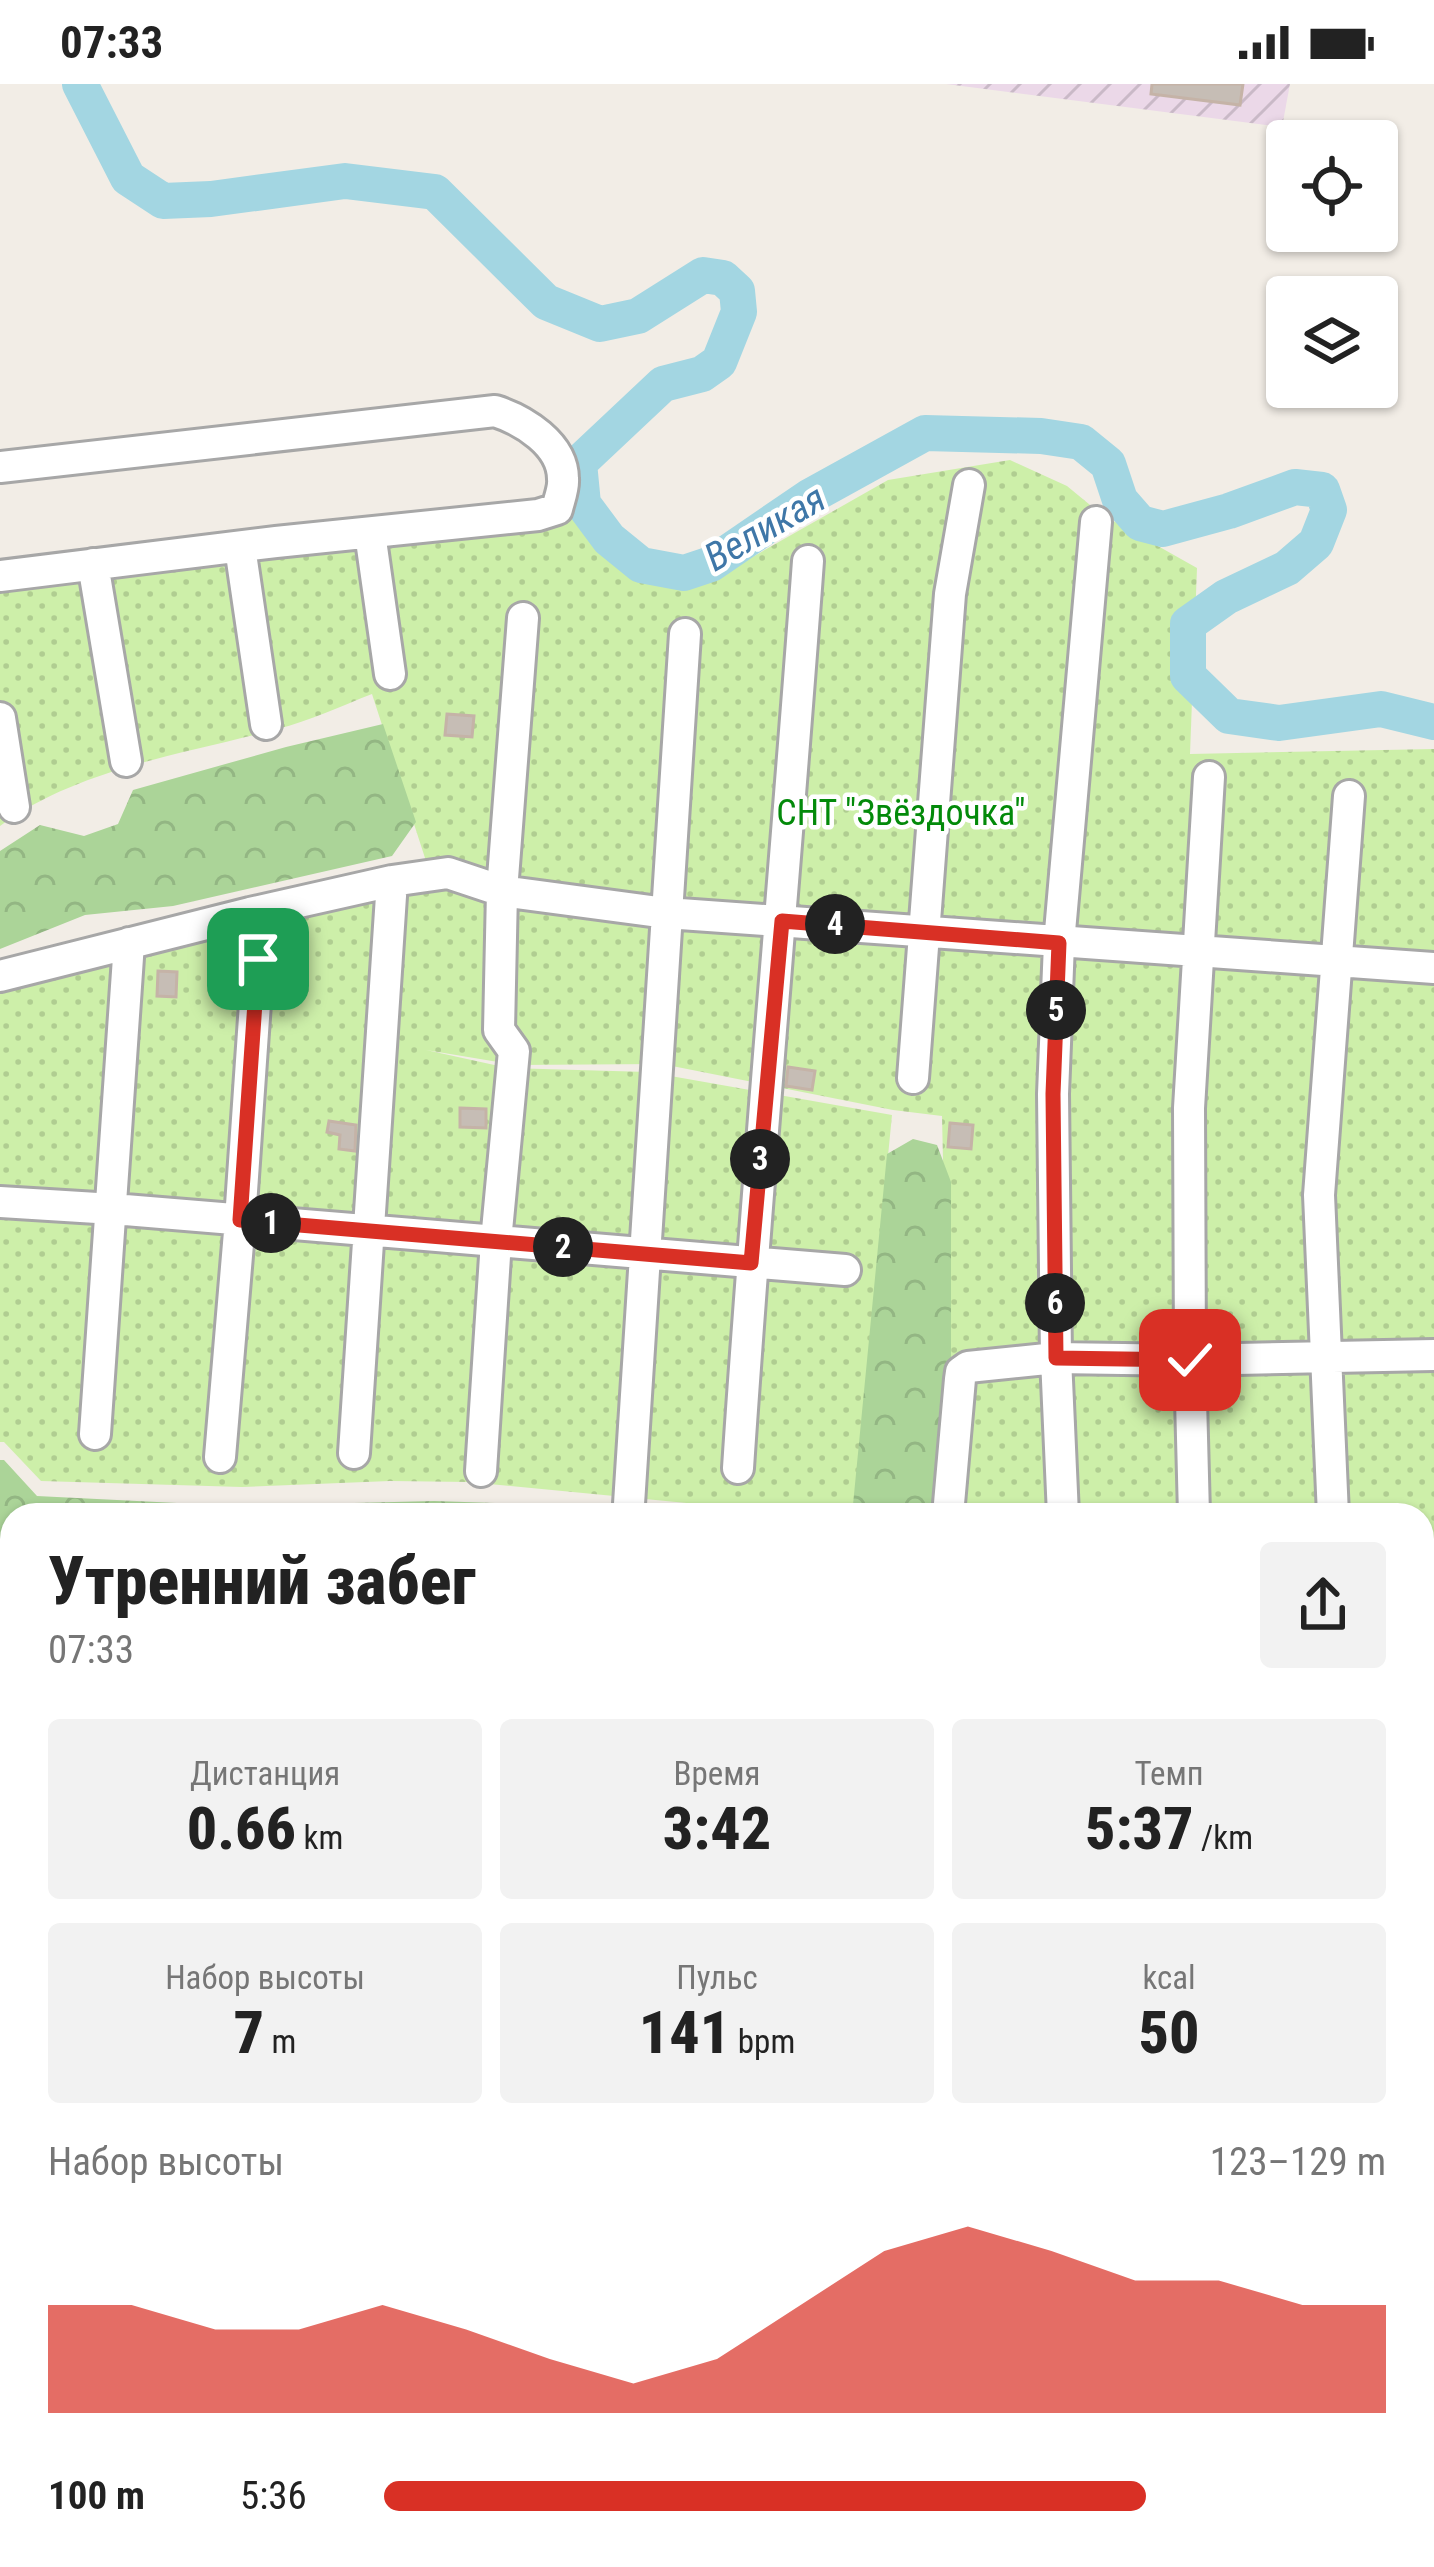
<!DOCTYPE html>
<html lang="ru">
<meta charset="utf-8">
<style>
:root{--surface:#fff;--page:#f2f2f2;--text:#222;--muted:#767676;--accent:#d93025}
body{margin:0;font-family:"Roboto Condensed",sans-serif;background:var(--page);color:var(--text);height:100vh;display:flex;flex-direction:column;font-size:45px;white-space:nowrap}
*{box-sizing:border-box;margin:0}
p{font-size:39px;color:var(--muted)}
.icon{flex:none;width:66px;height:66px;fill:none;stroke:currentColor;stroke-width:2;stroke-linecap:round;stroke-linejoin:round}
.map{position:relative;flex:1;overflow:hidden}
.sheet{position:absolute;left:0px;top:1419px;width:1434px;height:1065px;display:flex;flex-direction:column;background:var(--surface);border-radius:36px 36px 0 0;box-shadow:0 3px 9px #0004}
.sheet>*{flex:none}
.buttons{position:absolute;left:1266px;top:36px;display:grid;gap:24px}
.buttons a{display:grid;place-items:center;width:132px;height:132px;border-radius:12px;background:var(--surface);box-shadow:0 3px 9px #0004;font-size:60px}
.pin{position:absolute;display:grid;place-items:center;width:102px;height:102px;color:#fff;margin:-51px;border-radius:24px;box-shadow:0 6px 18px #0006}
.km{position:absolute;width:60px;height:60px;margin:-30px;border-radius:50%;background:#222;color:#fff;font-size:33px;line-height:60px;text-align:center}
.round{display:grid;place-items:center;flex:none;width:126px;height:126px;border-radius:12px;background:var(--page)}
.headline{display:flex;align-items:center;justify-content:space-between;height:204px;padding:0 48px}
h1{font-size:66px;font-weight:800;line-height:90px}
.stats{display:grid;grid-template-columns:repeat(3,1fr);gap:18px;height:204px;padding:12px 48px}
.stats div{display:grid;align-content:center;border-radius:12px;background:var(--page);text-align:center}
.stats b{font-size:60px;font-weight:800}
.stats small{font-size:33px;font-weight:400}
.stats p{font-size:33px}
.chart{height:336px;padding:24px 48px}
.chart p{display:flex;justify-content:space-between}
.chart svg{width:100%;height:216px;margin-top:12px;fill:var(--accent);opacity:.7}
ul{padding:0 48px;list-style:none;font-size:39px}
li{display:grid;grid-template-columns:192px 144px 1fr;align-items:center;height:90px}
li i{height:30px;border-radius:15px;background:var(--accent)}
.status{display:flex;justify-content:space-between;align-items:center;height:84px;padding:0 60px;background:var(--surface);direction:ltr}
.status svg{height:33px;fill:currentColor}
.map>svg:first-child{display:block}
.industrial{fill:url(#industrial-furrows)}
.farmland{fill:url(#farmland-furrows)}
.grass{fill:url(#grass-dots)}
.forest{fill:url(#forest-crowns)}
.lines{fill:none;stroke-linecap:round;stroke-linejoin:round}
.river{stroke:#a3d6e2;stroke-width:36}
.building{fill:#c6bdb5;stroke:#c5b3a7;stroke-width:3}
.minor-casing{stroke:#a7a7a7;stroke-width:36}
.minor{stroke:#fff;stroke-width:30}
.route-casing{stroke:#fff;stroke-width:24}
.route{stroke:#d93025;stroke-width:15}
.labels{text-anchor:middle;dominant-baseline:central;stroke-width:9;stroke-linejoin:round;paint-order:stroke}
.park-label{font-size:36px;fill:#038a0a;stroke:#fff}
.water-label{font-size:39px;font-style:italic;fill:#3f77a8;stroke:#fff}
</style>
<div class="status"><b>07:33</b><svg viewBox="0 0 49 12"><path d="M0 12V9h3v3zM5 12V6h3v6zM10 12V3h3v9zM15 12V0h3v12zM26 1h20v11H26zM47 4h2v5h-2z"/></svg></div>
<div class="map">
<svg width="1434" height="2483" viewBox="0 0 1434 2483">
<defs>
<pattern id="industrial-furrows" width="10" height="10" patternUnits="userSpaceOnUse" patternTransform="scale(3)"><rect width="10" height="10" fill="#ebd8e8"/><path d="M-1 1l2-2M0 10L10 0M9 11l2-2" fill="none" stroke="#c9b9c7"/></pattern>
<pattern id="farmland-furrows" width="10" height="10" patternUnits="userSpaceOnUse" patternTransform="scale(3)"><rect width="10" height="10" fill="#f0f1d0"/><path d="M-1 1l2-2M0 10L10 0M9 11l2-2" fill="none" stroke="#ceceb2"/></pattern>
<pattern id="grass-dots" width="8" height="8" patternUnits="userSpaceOnUse" patternTransform="scale(3)"><rect width="8" height="8" fill="#cdefa9"/><path d="M2 2h.1M6 6h.1" fill="none" stroke="#b0cd91" stroke-width="1.8" stroke-linecap="round"/></pattern>
<pattern id="forest-crowns" width="20" height="18" patternUnits="userSpaceOnUse" patternTransform="scale(3)"><rect width="20" height="18" fill="#abd498"/><path d="M2 6a3 3 0 1 1 6 0M12 15a3 3 0 1 1 6 0" fill="none" stroke="#93b683"/></pattern>
</defs>
<rect width="100%" height="100%" fill="#f2ede6"/>
<!-- industrial -->
<path class="industrial" d="M946 0H1290L1282 43Z"/>
<!-- farmland -->
<path class="farmland" d="M1422 2274 1434 2275V2483H1010L971 2472H1422Z"/>
<!-- grass -->
<path class="grass" d="M1010 376 1067 402 1101 430 1197 484 1190 670 1434 665V2139L1422 2138V1431H951L942 1032 893 1026 662 980 516 981 426 966 508 984 648 988 892 1031 853 1431H811L469 1398 390 1397 242 1403 41 1397 4 1358H0V910L52 893 426 795 425 774 372 610C341 622 310 637 277 645 185 670 79 684 0 742V507L569 432 648 494 705 500 888 396Z"/>
<!-- forest -->
<path class="forest" d="M383 640 416 738 392 772 173 822 85 831 0 865V767L40 741 84 752 118 740 133 706 286 663Z
M913 1055 937 1061 951 1098V1315L935 1431H852L887 1070Z
M0 1376H4L37 1412 237 1422 434 1417 560 1421 558 1431H12V1710L0 1701Z"/>
<g class="lines">
<!-- river -->
<path class="river" d="M80 0 128 94 163 117 211 115 345 97 435 108 546 218 600 240 638 232 703 191 723 194 737 207 739 228 719 278 702 290 663 300 579 379 583 420 609 455 641 481 684 489 711 480 809 413 925 349 1041 352 1081 358 1108 380 1120 416 1140 439 1163 445 1229 427 1295 403 1322 406 1329 426 1316 459 1287 484 1226 513 1188 540V592L1229 632 1279 639 1381 625 1434 638"/>
</g>
<!-- building -->
<path class="building" d="M1152 0H1243L1240 21 1151 10Z
M447 630 474 632 472 653 445 651Z
M158 887 177 888 176 913 157 912Z
M788 983 815 987 812 1006 786 1002Z
M460 1024 486 1025V1044L460 1043Z
M329 1037 356 1041 355 1067 339 1065 340 1051 327 1048Z
M950 1039 973 1041 971 1065 948 1063Z"/>
<g class="lines">
<defs>
<path id="minor" d="M0 383 495 327C523 336 563 360 563 395 564 404 559 416 557 425L538 431 276 458 0 492
M370 449 390 590
M240 463 266 640
M93 480 126 677
M0 634 14 723
M0 892 250 829 392 797 448 789 502 807 666 829 1434 884
M913 994 950 510 969 401
M0 1118 113 1125 845 1186
M95 1350 129 859
M354 1369 392 797
M220 1373 240 1136 258 876
M738 1384C758 1081 786 779 808 477
M481 1387 496 1157 514 967 499 946 502 807 523 534
M629 1420 685 550
M948 1431 960 1295 961 1288 968 1283 1056 1274 1190 1276 1434 1271
M1063 1431 1056 1274 1053 1010 1059 859 1096 438
M1194 1431 1190 1276 1189 1024 1209 693
M1333 1431 1319 1111 1349 712
M0 2237 12 2254
M0 2291 12 2294
M170 2472 180 2483
M855 2483 896 2480 908 2483"/>
</defs>
<!-- minor casing -->
<use href="#minor" class="minor-casing"/>
<!-- minor -->
<use href="#minor" class="minor"/>
</g>
<g class="lines">
<defs>
<path id="route" d="M258 875 240 1136 751 1179 782 837 1059 859 1053 1010 1056 1274 1190 1276"/>
</defs>
<!-- route casing -->
<use href="#route" class="route-casing"/>
<!-- route -->
<use href="#route" class="route"/>
</g>
<g class="labels">
<!-- park labels -->
<g class="park-label">
<text x="901" y="729">СНТ "Звёздочка"</text>
</g>
<!-- water labels -->
<g class="water-label">
<text transform="translate(765 444) rotate(-30)">Великая</text>
</g>
</g>
</svg>
<div class="buttons">
<a><svg class="icon" aria-label="locate" viewBox="0 0 24 24"><circle cx="12" cy="12" r="6"/><path d="M12 2v4M12 18v4M2 12h4M18 12h4"/></svg></a>
<a><svg class="icon" aria-label="layers" viewBox="0 0 24 24"><path d="M12 4l9 5-9 5-9-5zM3 14l9 5 9-5"/></svg></a>
</div>
<div class="pin" style="left:258px;top:875px;background:#1e9e55"><svg class="icon" aria-label="arrive" viewBox="0 0 24 24"><path d="M6 21V4h12l-3 4 3 4H6"/></svg></div>
<div class="pin" style="left:1190px;top:1276px;background:#d93025"><svg class="icon" aria-label="check" viewBox="0 0 24 24"><path d="M5 12l5 5 9-10"/></svg></div>
<b class="km" style="left:271px;top:1139px">1</b>
<b class="km" style="left:563px;top:1163px">2</b>
<b class="km" style="left:760px;top:1075px">3</b>
<b class="km" style="left:835px;top:840px">4</b>
<b class="km" style="left:1056px;top:926px">5</b>
<b class="km" style="left:1055px;top:1219px">6</b>
<section class="sheet">
<div class="headline"><div><h1>Утренний забег</h1><p>07:33</p></div><a class="round"><svg class="icon" aria-label="share" viewBox="0 0 24 24"><path d="M12 15V3M7 8l5-5 5 5M5 13v7h14v-7"/></svg></a></div>
<div class="stats">
<div><p>Дистанция</p><b>0.66<small> km</small></b></div>
<div><p>Время</p><b>3:42</b></div>
<div><p>Темп</p><b>5:37<small> /km</small></b></div>
</div>
<div class="stats">
<div><p>Набор высоты</p><b>7<small> m</small></b></div>
<div><p>Пульс</p><b>141<small> bpm</small></b></div>
<div><p>kcal</p><b>50</b></div>
</div>
<div class="chart"><p><span>Набор высоты</span>123–129 m</p>
<svg viewBox="0 0 160 44" preserveAspectRatio="none"><path d="M0 44V22L10 22L20 27L30 27L40 22L50 27L60 33L70 38L80 33L90 22L100 11L110 6L120 11L130 17L140 17L150 22L160 22V44z"/></svg>
</div>
<ul>
<li><b>100 m</b>5:36<i style="width:76%"></i></li>
</ul>
</section>
</div>
